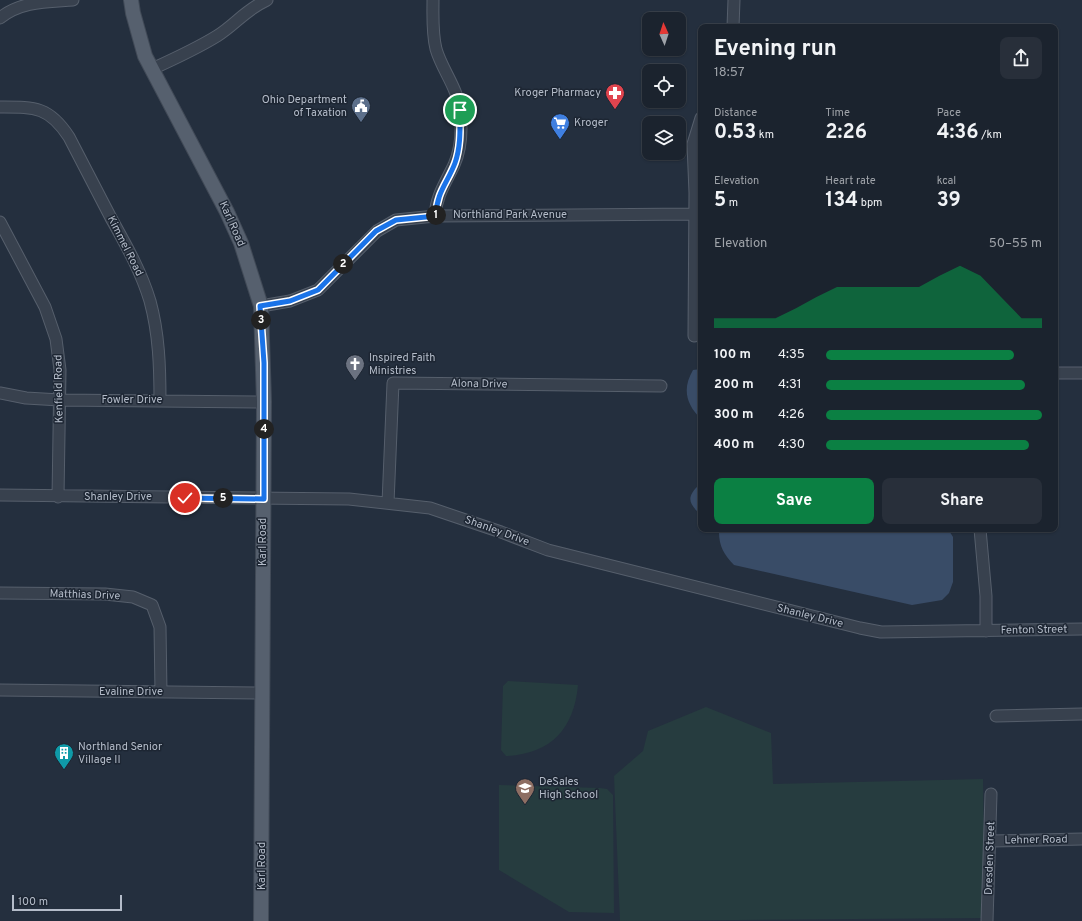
<!DOCTYPE html>
<meta charset="utf-8">
<style>
:root{--surface:#1b232e;--page:#282f3a;--text:#f1f3f6;--muted:#a0a4aa;--line:#39404a;--accent:#0b8043}
body{margin:0;font-family:Overpass,sans-serif;background:var(--page);color:var(--text);height:100vh;display:flex;flex-direction:column;font-size:15px;white-space:nowrap}
*{box-sizing:border-box;margin:0}
p{font-size:13px;color:var(--muted)}
.icon{flex:none;width:22px;height:22px;fill:none;stroke:currentColor;stroke-width:2;stroke-linecap:round;stroke-linejoin:round}
.map{position:relative;flex:1;overflow:hidden}
.sheet{position:absolute;left:698px;top:24px;width:360px;height:508px;display:flex;flex-direction:column;background:var(--surface);border-radius:8px;box-shadow:0 1px 3px #0004,0 0 0 1px var(--line)}
.sheet>*{flex:none}
.needle{width:26px;rotate:357deg}
.tools{position:absolute;left:642px;top:12px;display:grid;gap:8px}
.tools a{display:grid;place-items:center;width:44px;height:44px;border-radius:8px;background:var(--surface);box-shadow:0 1px 3px #0004,0 0 0 1px var(--line);font-size:20px}
.scale{position:absolute;left:12px;bottom:10px;width:110px;box-sizing:border-box;padding-left:4px;border:2px solid #b4bcc9;border-top:0;font-size:11px;line-height:14px;white-space:nowrap;color:#b4bcc9;-webkit-text-stroke:3px #1d2633;paint-order:stroke}
.pin{position:absolute;display:grid;place-items:center;width:34px;height:34px;color:#fff;margin:-17px;border:2px solid #fff;border-radius:50%;box-shadow:0 1px 4px #0007}
.km{position:absolute;width:20px;height:20px;margin:-10px;border-radius:50%;background:#222;color:#fff;font-size:11px;line-height:20px;text-align:center}
.round{display:grid;place-items:center;flex:none;width:42px;height:42px;border-radius:8px;background:var(--page)}
.head{display:flex;align-items:center;justify-content:space-between;height:68px;padding:0 16px}
h1{font-size:22px;font-weight:700;line-height:30px}
.figures{display:grid;grid-template-columns:repeat(3,1fr);gap:6px;height:68px;padding:4px 16px}
.figures div{display:grid;align-content:center}
.figures b{font-size:20px;font-weight:700}
.figures small{font-size:11px;font-weight:400}
.figures p{font-size:11px}
.chart{height:112px;padding:8px 16px}
.chart p{display:flex;justify-content:space-between}
.chart svg{width:100%;height:72px;margin-top:4px;fill:var(--accent);opacity:.7}
.button{display:flex;gap:8px;margin-top:auto;padding:8px 16px}
.button a{flex:1;height:46px;border-radius:8px;background:var(--accent);color:#fff;font-size:16px;font-weight:700;line-height:46px;text-align:center}
.button a+a{background:var(--page);color:var(--text)}
ul{padding:0 16px;list-style:none;font-size:13px}
li{display:grid;grid-template-columns:64px 48px 1fr;align-items:center;height:30px}
li i{height:10px;border-radius:5px;background:var(--accent)}
.map>svg:first-child{display:block}
.green{fill:#263c3f}
.water{fill:#394c67}
.lines{fill:none;stroke-linecap:round;stroke-linejoin:round}
.minor-casing{stroke:#565f6c;stroke-width:13}
.major-casing{stroke:#414a57;stroke-width:16}
.minor{stroke:#38414e;stroke-width:11}
.major{stroke:#56606e;stroke-width:14}
.route-casing{stroke:#fff;stroke-width:8}
.route{stroke:#1a73e8;stroke-width:5}
.labels{text-anchor:middle;dominant-baseline:central;stroke-width:3;stroke-linejoin:round;paint-order:stroke}
.poi-label{font-size:11px;fill:#b4bcc9;stroke:#1d2633;text-anchor:start}
.street-label{font-size:11px;fill:#b4bcc9;stroke:#1d2633}
</style>
<div class="map">
<svg width="1082" height="921" viewBox="0 0 1082 921">
<rect width="100%" height="100%" fill="#242f3e"/>
<!-- green -->
<path class="green" d="M508 681 578 685C574 729 551 754 506 756L501 750 503 686Z
M706 707 771 733 773 784 983 779 985 918 620 921 614 776 643 751 648 731Z
M499 785 600 788 607 789 613 795 614 913 569 912 499 870Z"/>
<!-- water -->
<path class="water" d="M701 369V419C686 404 682 389 693 370Z
M701 464V515C688 503 686 497 700 484L697 469Z
M716 529H948L953 537V582L949 593 942 600 912 605 734 565C724 555 719 546 719 532Z"/>
<g class="lines">
<defs>
<path id="minor" d="M433 0C433 16 432 33 436 49 442 70 458 88 460 111 462 128 461 149 454 165 446 182 436 196 435 216
M0 18C21 1 47 2 73 0
M733 27 734 0
M152 69C174 59 196 49 217 36 236 24 245 10 267 0
M0 107C34 107 49 106 69 137 83 164 97 191 111 218 126 245 141 271 150 301 159 334 160 367 160 401
M0 222 45 307 56 339 60 370 58 497
M261 306 290 301 318 290 377 231 396 220 435 216 694 214
M694 336 695 193 693 144 701 118
M1055 373H1082
M0 393 26 398 60 400 264 402
M0 495 349 499 430 508 501 532 548 550 860 628 881 632 1082 629
M388 503 393 383 661 386
M980 529 986 596V631
M0 593 105 594 133 597 152 605 160 627 161 692
M0 690 263 693
M996 716 1082 714
M991 841 1082 839
M987 921 991 794"/>
<path id="major" d="M131 0 133 13 145 56 227 212 241 243 261 306 264 402 261 921"/>
</defs>
<!-- minor casing -->
<use href="#minor" class="minor-casing"/>
<!-- major casing -->
<use href="#major" class="major-casing"/>
<!-- minor -->
<use href="#minor" class="minor"/>
<!-- major -->
<use href="#major" class="major"/>
</g>
<g class="lines">
<defs>
<path id="route" d="M185 498 264 499V363L260 306 290 301 318 290 376 231 396 220 436 216C436 193 448 182 455 163 461 146 460 128 460 110"/>
</defs>
<!-- route casing -->
<use href="#route" class="route-casing"/>
<!-- route -->
<use href="#route" class="route"/>
</g>
<!-- icons -->
<defs>
<symbol id="pharmacy-pin" viewBox="-11 -11 22 30"><path d="M0 17L-7.5 6A9.5 9.5 0 1 1 7.5 6Z" fill="#e0444e" stroke="#1d2633"/><path d="M-2-6h4v4h4v4h-4v4h-4v-4h-4v-4h4Z" fill="#fff"/></symbol>
<symbol id="civic-pin" viewBox="-11 -11 22 30"><path d="M0 17L-7.5 6A9.5 9.5 0 1 1 7.5 6Z" fill="#5c6f8a" stroke="#1d2633"/><path d="M-.6-6.5H3V-4.5H.6V-3L4-1V1h2V6H-6V1h2V-1L-.6-3ZM-1.2 2.5V6h2.4V2.5Z" fill="#fff"/></symbol>
<symbol id="supermarket-pin" viewBox="-11 -11 22 30"><path d="M0 17L-7.5 6A9.5 9.5 0 1 1 7.5 6Z" fill="#3f7fe0" stroke="#1d2633"/><path d="M-6-5.5h2.5l.6 2H6L4.5 2H-2.5L-4.4-4H-6ZM-1.5 3.2a1.3 1.3 0 1 0 .1 0ZM3 3.2a1.3 1.3 0 1 0 .1 0Z" fill="#fff"/></symbol>
<symbol id="church-pin" viewBox="-11 -11 22 30"><path d="M0 17L-7.5 6A9.5 9.5 0 1 1 7.5 6Z" fill="#6b7280" stroke="#1d2633"/><path d="M-1.2-6h2.4v3.5h3.3v2.4h-3.3V6h-2.4V-.1h-3.3v-2.4h3.3Z" fill="#fff"/></symbol>
<symbol id="building-pin" viewBox="-11 -11 22 30"><path d="M0 17L-7.5 6A9.5 9.5 0 1 1 7.5 6Z" fill="#0f9aa8" stroke="#1d2633"/><path d="M-4-6H4V6H1V3H-1V6H-4ZM-2.5-4.3h1.7v1.8h-1.7ZM.8-4.3h1.7v1.8H.8ZM-2.5-1h1.7V.8h-1.7ZM.8-1h1.7V.8H.8Z" fill="#fff"/></symbol>
<symbol id="school-pin" viewBox="-11 -11 22 30"><path d="M0 17L-7.5 6A9.5 9.5 0 1 1 7.5 6Z" fill="#8d6e63" stroke="#1d2633"/><path d="M0-5L7-2L0 1L-7-2ZM-4 1L0 2.5L4 1V4Q0 6-4 4Z" fill="#fff"/></symbol>
</defs>
<g fill-rule="evenodd">
<use href="#pharmacy-pin" x="604" y="82" width="22" height="30"/>
<use href="#civic-pin" x="350" y="95" width="22" height="30"/>
<use href="#supermarket-pin" x="549" y="112" width="22" height="30"/>
<use href="#church-pin" x="344" y="353" width="22" height="30"/>
<use href="#building-pin" x="53" y="742" width="22" height="30"/>
<use href="#school-pin" x="514" y="777" width="22" height="30"/>
</g>
<g class="labels">
<!-- poi labels -->
<g class="poi-label">
<text x="601" y="93" text-anchor="end">Kroger Pharmacy</text>
<text x="347" y="100" text-anchor="end">Ohio Department<tspan x="347" dy="13">of Taxation</tspan></text>
<text x="574" y="123">Kroger</text>
<text x="369" y="358">Inspired Faith<tspan x="369" dy="13">Ministries</tspan></text>
<text x="78" y="747">Northland Senior<tspan x="78" dy="13">Village II</tspan></text>
<text x="539" y="782">DeSales<tspan x="539" dy="13">High School</tspan></text>
</g>
<!-- street labels -->
<g class="street-label">
<text x="510" y="215">Northland Park Avenue</text>
<text transform="translate(232 224) rotate(66)">Karl Road</text>
<text transform="translate(125 246) rotate(63)">Kimmel Road</text>
<text transform="translate(479 384) rotate(1)">Alona Drive</text>
<text transform="translate(59 389) rotate(-91)">Kenfield Road</text>
<text x="132" y="400">Fowler Drive</text>
<text x="118" y="497">Shanley Drive</text>
<text transform="translate(497 531) rotate(20)">Shanley Drive</text>
<text transform="translate(263 542) rotate(-90)">Karl Road</text>
<text transform="translate(85 595) rotate(2)">Matthias Drive</text>
<text transform="translate(810 616) rotate(14)">Shanley Drive</text>
<text transform="translate(1034 630) rotate(-1)">Fenton Street</text>
<text x="131" y="692">Evaline Drive</text>
<text transform="translate(1036 840) rotate(-1)">Lehner Road</text>
<text transform="translate(990 858) rotate(-88)">Dresden Street</text>
<text transform="translate(262 866) rotate(-90)">Karl Road</text>
</g>
</g>
</svg>
<div class="tools">
<a><svg class="needle" viewBox="-14 -14 28 28"><path d="M0-13l5 13h-10z" fill="#e53935"/><path d="M0 13l5-13h-10z" fill="#a0a4aa"/></svg></a>
<a><svg class="icon" aria-label="locate" viewBox="0 0 24 24"><circle cx="12" cy="12" r="6"/><path d="M12 2v4M12 18v4M2 12h4M18 12h4"/></svg></a>
<a><svg class="icon" aria-label="layers" viewBox="0 0 24 24"><path d="M12 4l9 5-9 5-9-5zM3 14l9 5 9-5"/></svg></a>
</div>
<div class="scale">100 m</div>
<div class="pin" style="left:460px;top:110px;background:#1e9e55"><svg class="icon" aria-label="arrive" viewBox="0 0 24 24"><path d="M6 21V4h12l-3 4 3 4H6"/></svg></div>
<div class="pin" style="left:185px;top:498px;background:#d93025"><svg class="icon" aria-label="check" viewBox="0 0 24 24"><path d="M5 12l5 5 9-10"/></svg></div>
<b class="km" style="left:436px;top:215px">1</b>
<b class="km" style="left:343px;top:264px">2</b>
<b class="km" style="left:261px;top:320px">3</b>
<b class="km" style="left:264px;top:429px">4</b>
<b class="km" style="left:223px;top:498px">5</b>
<section class="sheet">
<div class="head"><div><h1>Evening run</h1><p>18:57</p></div><a class="round"><svg class="icon" aria-label="share" viewBox="0 0 24 24"><path d="M12 15V3M7 8l5-5 5 5M5 13v7h14v-7"/></svg></a></div>
<div class="figures">
<div><p>Distance</p><b>0.53<small> km</small></b></div>
<div><p>Time</p><b>2:26</b></div>
<div><p>Pace</p><b>4:36<small> /km</small></b></div>
</div>
<div class="figures">
<div><p>Elevation</p><b>5<small> m</small></b></div>
<div><p>Heart rate</p><b>134<small> bpm</small></b></div>
<div><p>kcal</p><b>39</b></div>
</div>
<div class="chart"><p><span>Elevation</span>50–55 m</p>
<svg viewBox="0 0 160 44" preserveAspectRatio="none"><path d="M0 44V38L10 38L20 38L30 38L40 32L50 25L60 19L70 19L80 19L90 19L100 19L110 12L120 6L130 12L140 25L150 38L160 38V44z"/></svg>
</div>
<ul>
<li><b>100 m</b>4:35<i style="width:87%"></i></li>
<li><b>200 m</b>4:31<i style="width:92%"></i></li>
<li><b>300 m</b>4:26<i style="width:100%"></i></li>
<li><b>400 m</b>4:30<i style="width:94%"></i></li>
</ul>
<div class="button"><a>Save</a><a>Share</a></div>
</section>
</div>
